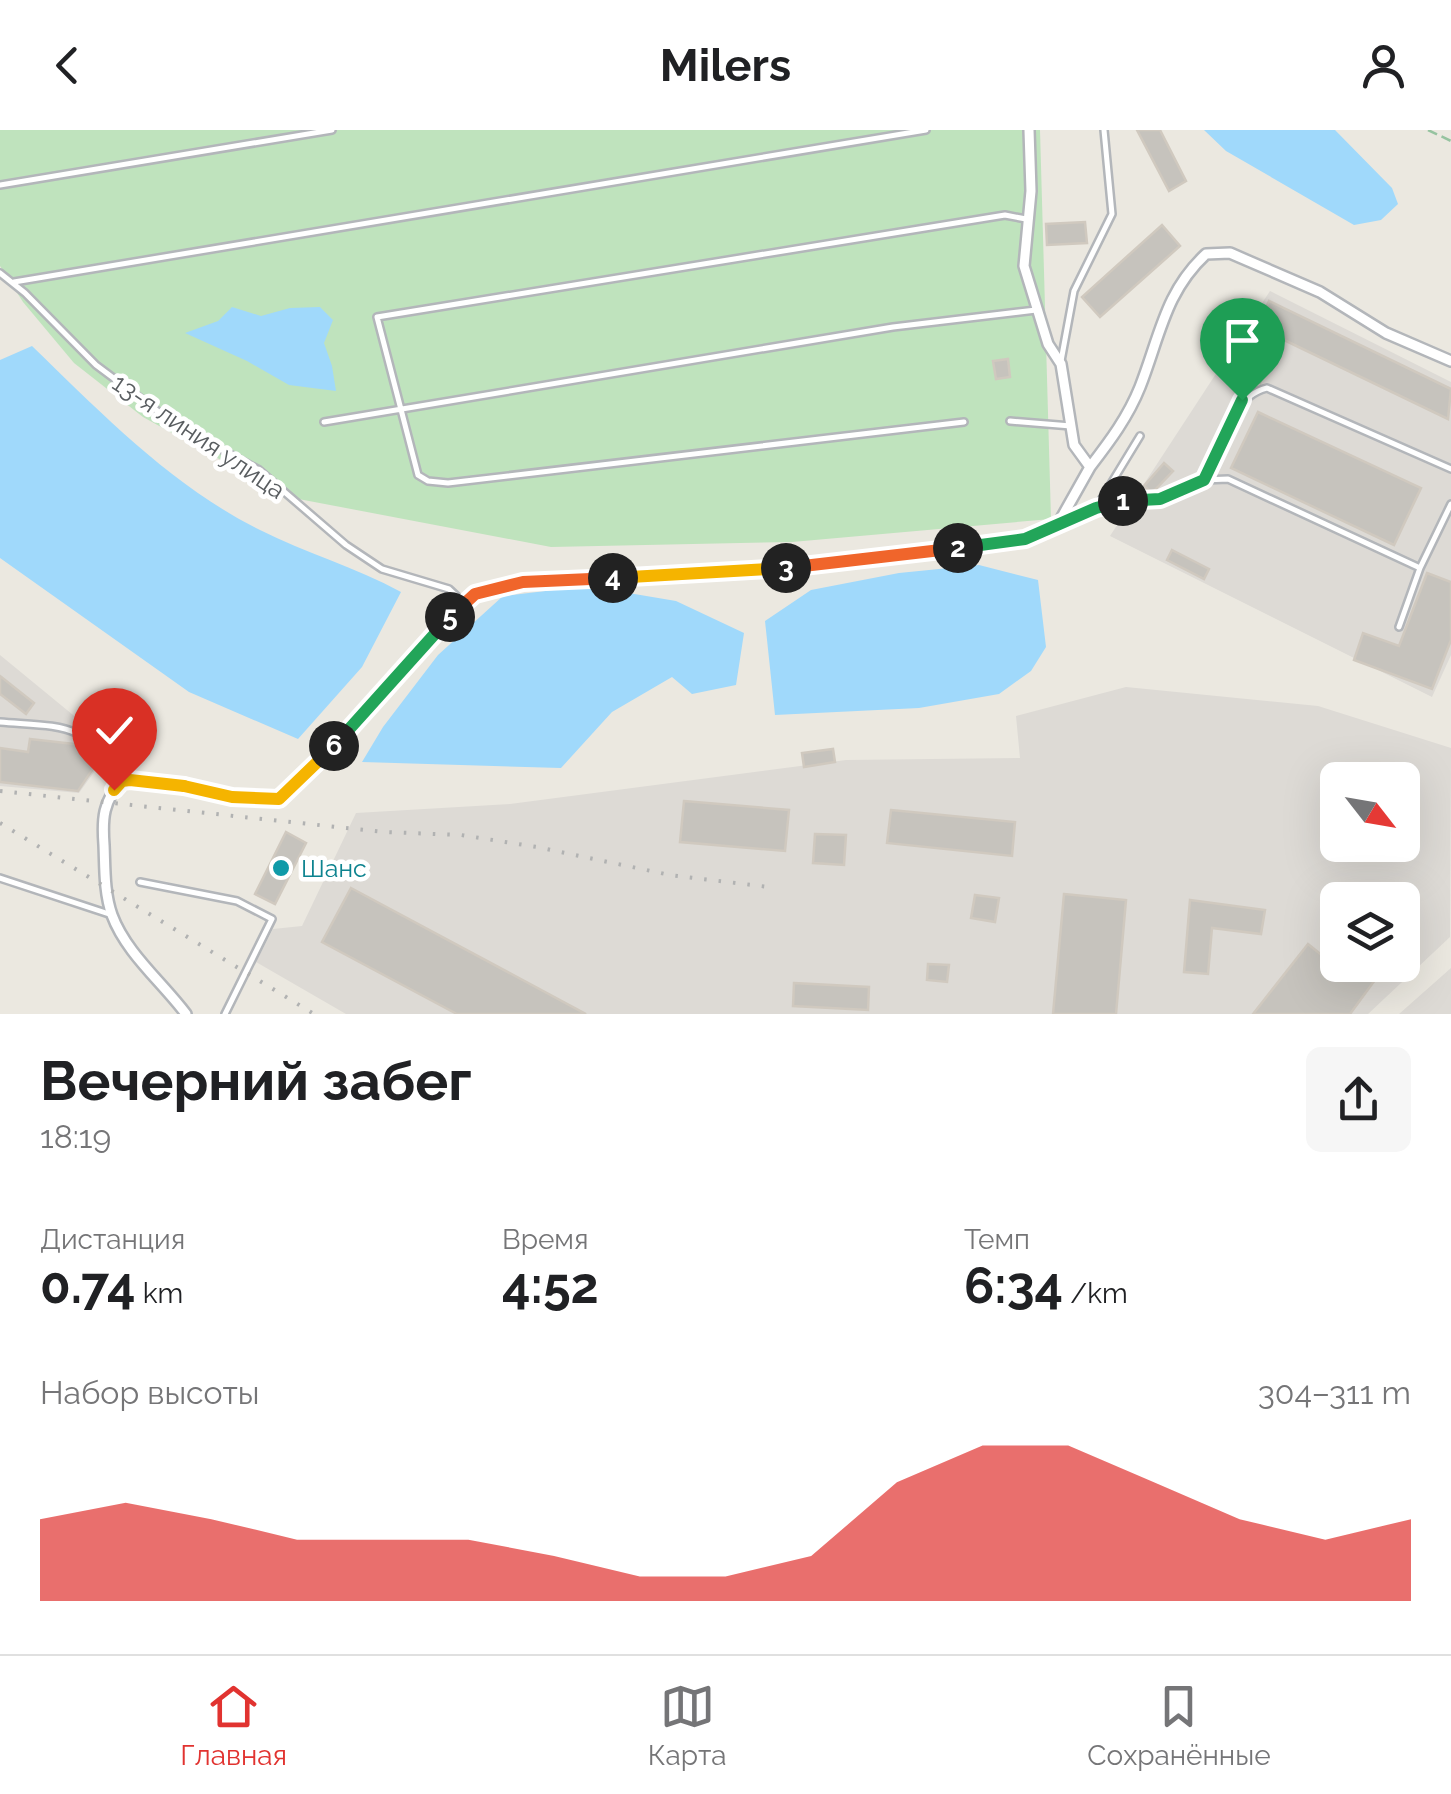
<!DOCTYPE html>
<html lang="ru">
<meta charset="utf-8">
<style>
:root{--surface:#fff;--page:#f6f6f6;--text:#202124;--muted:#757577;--line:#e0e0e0;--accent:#e13330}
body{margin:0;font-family:Raleway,sans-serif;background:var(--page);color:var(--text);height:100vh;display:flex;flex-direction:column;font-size:38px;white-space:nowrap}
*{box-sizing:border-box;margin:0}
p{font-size:32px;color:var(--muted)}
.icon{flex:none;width:55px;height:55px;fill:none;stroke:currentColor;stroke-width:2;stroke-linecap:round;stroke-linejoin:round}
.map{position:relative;height:884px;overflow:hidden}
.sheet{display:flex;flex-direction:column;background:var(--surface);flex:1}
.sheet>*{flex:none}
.needle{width:65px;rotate:121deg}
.controls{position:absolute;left:1320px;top:632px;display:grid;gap:20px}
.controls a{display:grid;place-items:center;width:100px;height:100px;border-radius:15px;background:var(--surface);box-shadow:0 10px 40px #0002;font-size:50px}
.pin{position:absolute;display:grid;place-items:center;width:85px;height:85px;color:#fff;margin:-102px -42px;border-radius:50% 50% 50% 0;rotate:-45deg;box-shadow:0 0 10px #0007}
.pin .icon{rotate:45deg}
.km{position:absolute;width:50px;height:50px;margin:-25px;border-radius:50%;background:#222;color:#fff;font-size:28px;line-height:50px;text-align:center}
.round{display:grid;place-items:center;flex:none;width:105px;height:105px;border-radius:15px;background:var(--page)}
.summary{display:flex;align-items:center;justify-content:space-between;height:170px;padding:0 40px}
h1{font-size:55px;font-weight:700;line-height:75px}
.stats{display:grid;grid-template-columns:repeat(3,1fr);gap:15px;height:170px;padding:10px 40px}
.stats div{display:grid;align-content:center}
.stats b{font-size:50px;font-weight:700}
.stats small{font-size:28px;font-weight:400}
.stats p{font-size:28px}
.chart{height:280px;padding:20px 40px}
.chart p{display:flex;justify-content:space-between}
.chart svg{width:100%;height:180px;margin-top:10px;fill:var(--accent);opacity:.7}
header{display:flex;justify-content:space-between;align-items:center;height:130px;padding:0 40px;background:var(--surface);font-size:45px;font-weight:700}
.dock{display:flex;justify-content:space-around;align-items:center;height:140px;border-top:2px solid var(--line);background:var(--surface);font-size:28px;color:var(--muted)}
.dock a{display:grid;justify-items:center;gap:5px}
.dock .active{color:var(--accent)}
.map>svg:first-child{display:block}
.industrial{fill:#dddad5;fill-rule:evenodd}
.green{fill:#bfe3bd}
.water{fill:#a0d9fb}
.building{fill:#c6c3bd;stroke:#d0c9bf;stroke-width:2.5}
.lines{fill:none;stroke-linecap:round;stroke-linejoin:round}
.lane-casing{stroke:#b3b6ba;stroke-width:10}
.street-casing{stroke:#b3b6ba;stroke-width:14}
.path{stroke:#96c3a0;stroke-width:2.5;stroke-dasharray:10 5;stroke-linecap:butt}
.lane{stroke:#fff;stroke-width:5}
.street{stroke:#fff;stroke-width:9}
.rail{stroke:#b1b2b2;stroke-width:4;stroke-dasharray:2.5 12;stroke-linecap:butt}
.split-1-casing{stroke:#fff;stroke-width:20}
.split-2-casing{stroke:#fff;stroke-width:20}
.split-3-casing{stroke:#fff;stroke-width:20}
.split-4-casing{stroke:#fff;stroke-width:20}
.split-5-casing{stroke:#fff;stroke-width:20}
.split-6-casing{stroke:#fff;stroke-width:20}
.split-7-casing{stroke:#fff;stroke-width:20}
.split-8-casing{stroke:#fff;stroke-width:20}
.split-1{stroke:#22a559;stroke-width:12}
.split-2{stroke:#22a559;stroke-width:12}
.split-3{stroke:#f0652b;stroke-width:12}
.split-4{stroke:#f5b400;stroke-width:12}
.split-5{stroke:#f0652b;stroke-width:12}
.split-6{stroke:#22a559;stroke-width:12}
.split-7{stroke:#f5b400;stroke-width:12}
.split-8{stroke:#f5b400;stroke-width:12}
.culture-dot{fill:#0f9aa8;stroke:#fff;stroke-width:4}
.labels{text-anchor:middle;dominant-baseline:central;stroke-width:9;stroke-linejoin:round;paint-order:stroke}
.street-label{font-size:25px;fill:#595d60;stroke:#fff}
.culture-label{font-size:25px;fill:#0d838f;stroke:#fff;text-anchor:start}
</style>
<header><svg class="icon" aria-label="back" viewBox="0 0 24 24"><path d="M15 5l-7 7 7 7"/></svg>Milers<svg class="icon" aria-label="person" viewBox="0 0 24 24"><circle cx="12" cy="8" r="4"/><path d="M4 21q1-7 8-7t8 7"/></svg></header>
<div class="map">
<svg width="1451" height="884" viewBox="0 0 1451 884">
<rect width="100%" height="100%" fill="#ebe8e0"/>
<!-- industrial -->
<path class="industrial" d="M1270 161 1451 252V525L1432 567 1110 406Z
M0 525 112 617 79 663 0 656Z
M1126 557 1318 576 1451 618 1450 807 1368 884H346L256 832 273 799 302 796 356 683 510 674 846 630 1020 628 1016 586ZM1338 650H1402V715H1338ZM1338 770H1402V835H1338Z
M1451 838V884H1399Z"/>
<!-- green -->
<path class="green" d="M0 0H1040L1051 389 792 412 551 417 288 367 143 287 74 233 23 172 0 136Z"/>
<!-- water -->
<path class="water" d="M1204 0H1335L1392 58 1398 74 1381 90 1354 95 1226 21Z
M232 177 261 186 290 178 320 177 333 190 324 213 332 236 336 261 289 255 247 231 185 203 218 191Z
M32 216C101 283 173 357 260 400 306 423 355 437 401 462L362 537 298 609 189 562 0 428V230Z
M979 435 1038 450 1046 517 1031 541 999 564 919 578 775 585 765 491 811 460 899 443Z
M587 456 676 471 744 503 736 555 692 564 672 547 612 582 561 638 362 632 383 597 438 525 503 466Z"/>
<!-- building -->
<path class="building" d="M1137 0H1160L1186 51 1169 61Z
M1085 92 1087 113 1047 115 1046 94Z
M1162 95 1180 116 1100 187 1082 167Z
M1269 171 1451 259 1448 289 1257 197Z
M1008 229 1010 247 996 249 993 231Z
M1256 232 1267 237 1260 253 1249 247Z
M1258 282 1421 358 1394 415 1231 338Z
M1164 333 1173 341 1152 363 1144 356Z
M1172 420 1209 439 1204 449 1167 430Z
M1427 443 1451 452V510L1432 559 1354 530 1363 503 1399 516Z
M0 546 34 573 26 584 0 564Z
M30 609 83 615 99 630 78 661 0 652V618L28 622Z
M833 619 835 632 804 637 802 623Z
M684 671 789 680 785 721 680 712Z
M891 680 1015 692 1012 726 887 713Z
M286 702 306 713 275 774 255 764Z
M815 704 846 705 844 735 813 733Z
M351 758 586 884H457L322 812Z
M1064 764 1126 770 1116 884H1053Z
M975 765 999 768 995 792 971 788Z
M1190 770 1265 780 1261 804 1212 798 1208 844 1184 842Z
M1308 814 1334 835H1386L1350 884H1253Z
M928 834 949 835 947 852 927 850Z
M794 853 869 857 868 880 793 876Z"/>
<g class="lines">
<defs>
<path id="lane" d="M0 55 332 0
M0 143 25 163 96 235 175 294 259 340 346 415 382 439 449 459 464 473
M14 152 926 0
M1061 231 1074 161 1112 84 1104 0
M1010 291 1071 296
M324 292 893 197 1036 180
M964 292 448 353 428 351 418 345 377 187 1005 85 1026 89
M1204 348C1219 317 1230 267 1267 258L1451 339
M1098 375 1140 306
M1060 394 1096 377 1134 369H1161L1204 350 1228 349 1420 438 1399 497
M1420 438 1451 374
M0 592C63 597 86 591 122 651
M0 748 109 784
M140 752 237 771 272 789 225 884"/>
<path id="street" d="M1090 337C1110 311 1128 287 1140 257 1160 206 1165 162 1206 124L1230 123 1320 162 1386 203 1451 231
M186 884C162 852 126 823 112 785 104 763 105 737 104 715 102 689 103 671 122 651L171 654 232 667 279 669 325 626 439 496 475 464 523 452 764 441 1025 409 1058 394 1090 337 1074 315 1061 234 1048 214 1024 136 1031 61 1029 0"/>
</defs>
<!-- lane casing -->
<use href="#lane" class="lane-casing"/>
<!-- street casing -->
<use href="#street" class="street-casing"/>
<!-- path -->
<path class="path" d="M1428 0 1451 11"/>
<!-- lane -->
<use href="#lane" class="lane"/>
<!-- street -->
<use href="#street" class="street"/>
<!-- rail -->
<path class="rail" d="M0 661 384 702 461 705 537 717 670 745 769 757
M0 693 314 884"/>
</g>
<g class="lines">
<defs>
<path id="split-1" d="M1123 371 1160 369 1204 350 1242 270"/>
<path id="split-2" d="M958 418 1025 409 1096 378 1123 371"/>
<path id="split-3" d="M786 438 958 418"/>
<path id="split-4" d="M613 448 786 438"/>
<path id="split-5" d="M450 487 475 464 523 452 613 448"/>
<path id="split-6" d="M334 616 450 487"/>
<path id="split-7" d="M184 656 232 667 279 669 334 616"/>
<path id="split-8" d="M114 660 122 651 130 650 184 656"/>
</defs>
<!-- split-1 casing -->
<use href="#split-1" class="split-1-casing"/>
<!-- split-2 casing -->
<use href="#split-2" class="split-2-casing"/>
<!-- split-3 casing -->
<use href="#split-3" class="split-3-casing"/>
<!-- split-4 casing -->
<use href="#split-4" class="split-4-casing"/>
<!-- split-5 casing -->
<use href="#split-5" class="split-5-casing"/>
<!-- split-6 casing -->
<use href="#split-6" class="split-6-casing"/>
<!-- split-7 casing -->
<use href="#split-7" class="split-7-casing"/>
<!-- split-8 casing -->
<use href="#split-8" class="split-8-casing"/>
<!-- split-1 -->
<use href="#split-1" class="split-1"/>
<!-- split-2 -->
<use href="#split-2" class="split-2"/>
<!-- split-3 -->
<use href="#split-3" class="split-3"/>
<!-- split-4 -->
<use href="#split-4" class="split-4"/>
<!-- split-5 -->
<use href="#split-5" class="split-5"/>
<!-- split-6 -->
<use href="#split-6" class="split-6"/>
<!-- split-7 -->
<use href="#split-7" class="split-7"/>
<!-- split-8 -->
<use href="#split-8" class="split-8"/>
</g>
<!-- markers -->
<circle class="culture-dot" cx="281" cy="738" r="10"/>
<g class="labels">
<!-- street labels -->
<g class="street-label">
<text transform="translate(199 306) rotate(34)">13-я линия улица</text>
</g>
<!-- culture labels -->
<g class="culture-label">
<text x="301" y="738">Шанс</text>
</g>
</g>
</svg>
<div class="controls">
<a><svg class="needle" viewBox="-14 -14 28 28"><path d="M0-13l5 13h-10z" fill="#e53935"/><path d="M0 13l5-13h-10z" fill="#757577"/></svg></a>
<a><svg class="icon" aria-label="layers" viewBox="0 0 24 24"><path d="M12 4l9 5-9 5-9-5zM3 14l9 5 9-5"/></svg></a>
</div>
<div class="pin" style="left:1242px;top:270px;background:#1e9e55"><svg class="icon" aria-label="arrive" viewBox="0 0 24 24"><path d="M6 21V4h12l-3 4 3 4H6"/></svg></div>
<div class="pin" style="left:114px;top:660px;background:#d93025"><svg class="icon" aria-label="check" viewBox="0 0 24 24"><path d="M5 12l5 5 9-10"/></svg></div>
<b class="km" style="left:1123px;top:371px">1</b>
<b class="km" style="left:958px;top:418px">2</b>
<b class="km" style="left:786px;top:438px">3</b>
<b class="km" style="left:613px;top:448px">4</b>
<b class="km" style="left:450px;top:487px">5</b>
<b class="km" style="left:334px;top:616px">6</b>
</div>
<section class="sheet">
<div class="summary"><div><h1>Вечерний забег</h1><p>18:19</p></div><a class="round"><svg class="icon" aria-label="share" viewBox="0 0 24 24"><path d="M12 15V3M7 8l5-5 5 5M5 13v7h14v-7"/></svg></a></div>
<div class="stats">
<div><p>Дистанция</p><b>0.74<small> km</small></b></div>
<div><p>Время</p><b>4:52</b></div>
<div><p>Темп</p><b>6:34<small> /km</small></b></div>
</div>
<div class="chart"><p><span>Набор высоты</span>304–311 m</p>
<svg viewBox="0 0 160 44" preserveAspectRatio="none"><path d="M0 44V24L10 20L20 24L30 29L40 29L50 29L60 33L70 38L80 38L90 33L100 15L110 6L120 6L130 15L140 24L150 29L160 24V44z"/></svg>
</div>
</section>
<nav class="dock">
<a class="active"><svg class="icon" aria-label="home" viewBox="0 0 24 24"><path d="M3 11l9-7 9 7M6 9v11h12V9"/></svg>Главная</a>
<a><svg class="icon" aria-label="map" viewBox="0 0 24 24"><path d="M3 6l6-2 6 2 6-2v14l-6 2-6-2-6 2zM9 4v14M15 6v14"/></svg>Карта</a>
<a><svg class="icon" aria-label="saved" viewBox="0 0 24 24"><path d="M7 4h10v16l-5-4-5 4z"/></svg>Сохранённые</a>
</nav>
